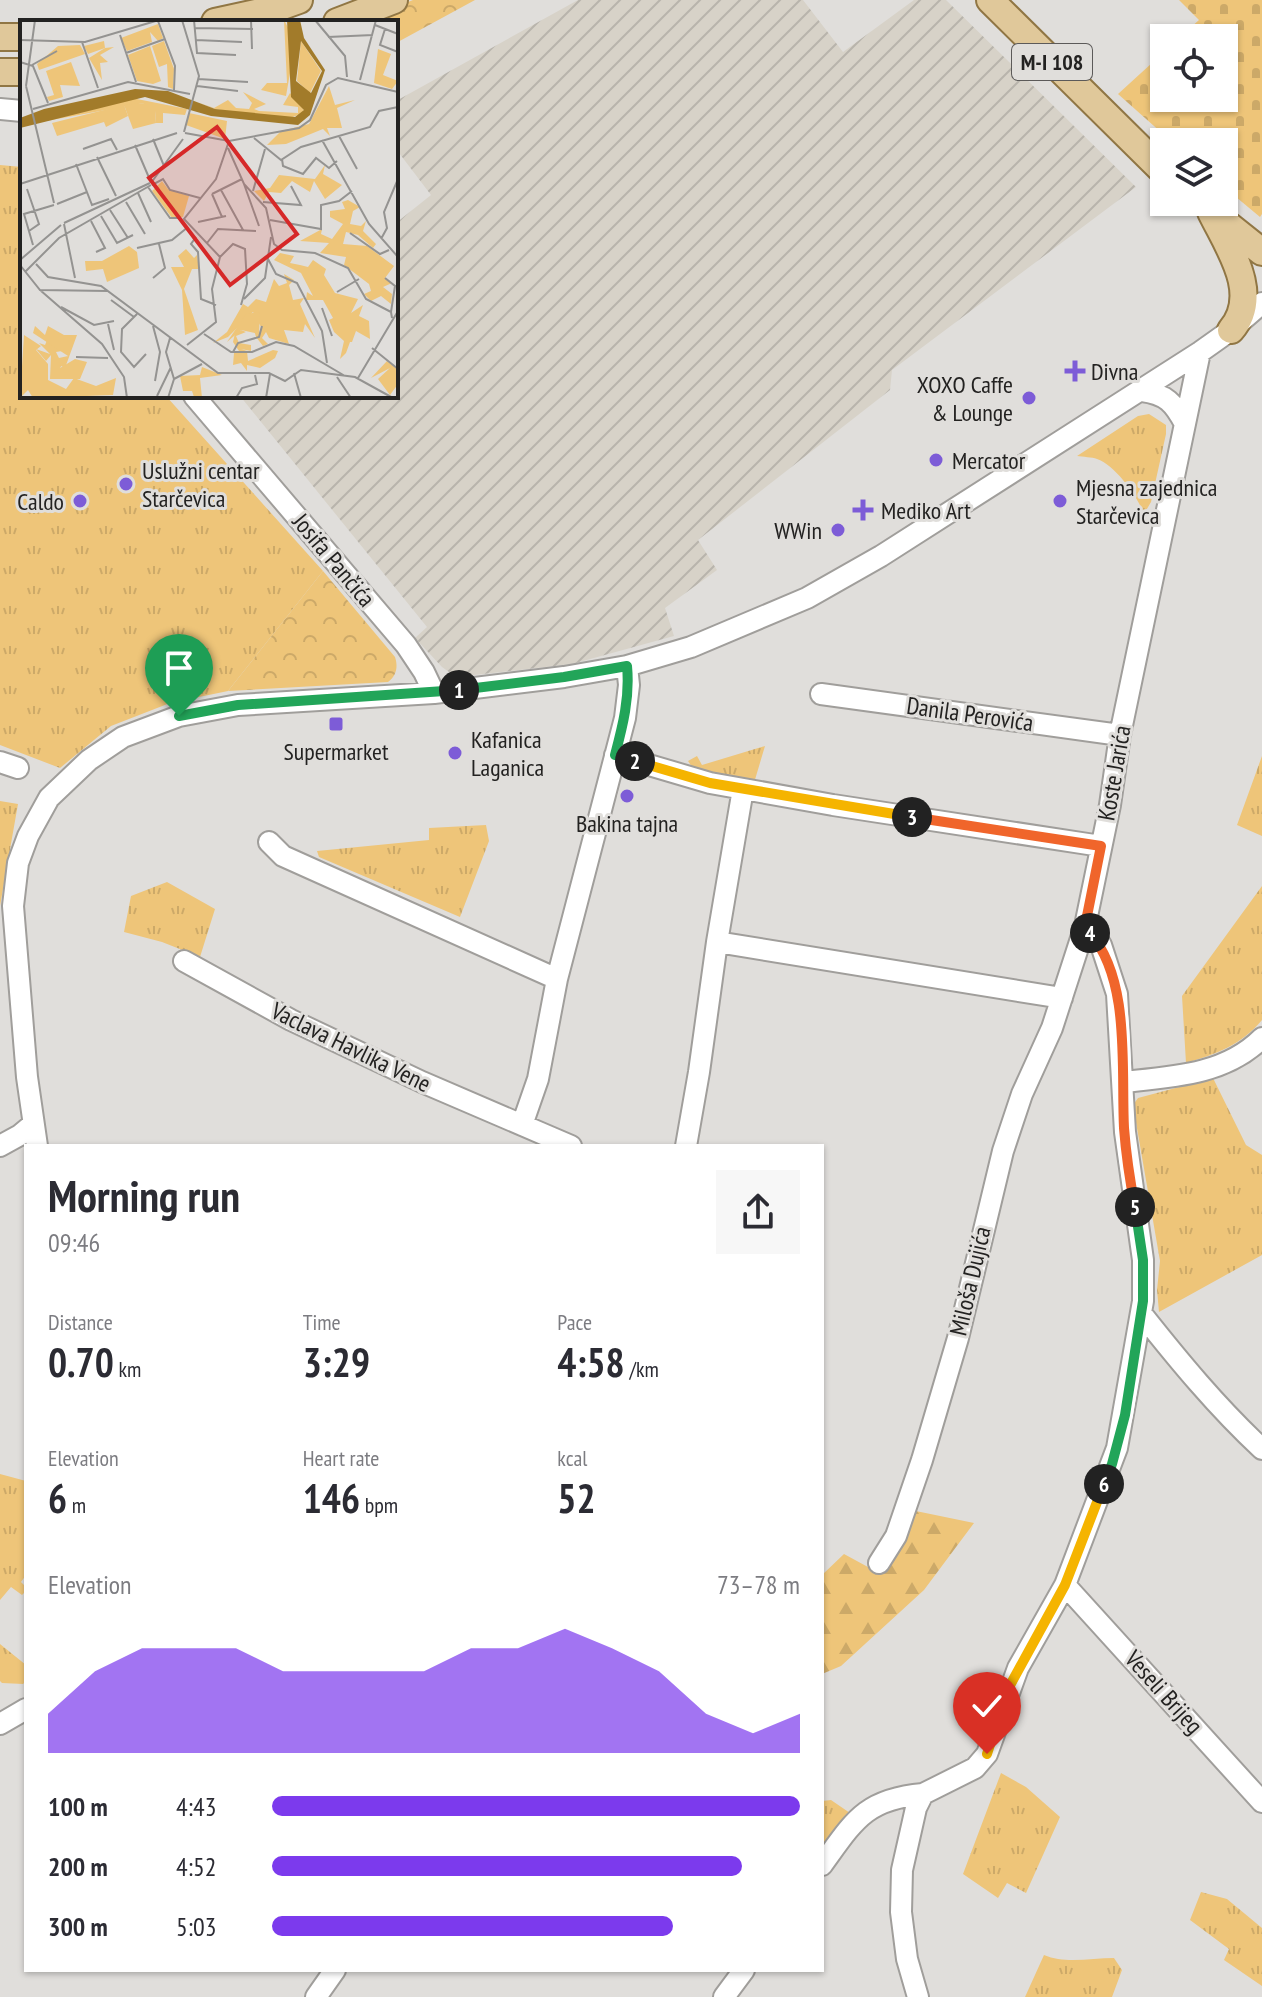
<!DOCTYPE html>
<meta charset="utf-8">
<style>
:root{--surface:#fff;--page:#f7f7f7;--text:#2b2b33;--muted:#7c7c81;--accent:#7c3aed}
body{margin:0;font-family:"PT Sans Narrow",sans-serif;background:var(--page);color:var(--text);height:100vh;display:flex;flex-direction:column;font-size:30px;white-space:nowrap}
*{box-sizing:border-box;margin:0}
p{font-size:26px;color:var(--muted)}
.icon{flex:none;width:44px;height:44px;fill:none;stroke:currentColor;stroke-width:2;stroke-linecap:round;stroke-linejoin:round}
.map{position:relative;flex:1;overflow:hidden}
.drawer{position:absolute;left:24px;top:1144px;width:800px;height:828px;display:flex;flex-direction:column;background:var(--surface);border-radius:0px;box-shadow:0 2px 6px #0004}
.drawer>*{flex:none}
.fabs{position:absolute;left:1150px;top:24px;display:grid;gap:16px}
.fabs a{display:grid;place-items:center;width:88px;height:88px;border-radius:0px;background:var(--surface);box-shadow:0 2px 6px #0004;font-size:40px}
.pin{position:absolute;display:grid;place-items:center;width:68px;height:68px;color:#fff;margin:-82px -34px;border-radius:50% 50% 50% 0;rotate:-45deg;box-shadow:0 0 8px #0007}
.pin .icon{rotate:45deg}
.km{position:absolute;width:40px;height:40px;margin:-20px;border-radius:50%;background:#222;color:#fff;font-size:22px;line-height:40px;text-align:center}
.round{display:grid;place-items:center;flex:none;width:84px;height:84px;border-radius:0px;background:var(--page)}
.head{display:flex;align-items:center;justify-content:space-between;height:136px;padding:0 24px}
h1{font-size:44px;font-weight:800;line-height:60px}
.figures{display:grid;grid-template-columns:repeat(3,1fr);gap:12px;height:136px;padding:8px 24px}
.figures div{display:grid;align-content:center}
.figures b{font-size:40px;font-weight:800}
.figures small{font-size:22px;font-weight:400}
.figures p{font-size:22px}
.chart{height:224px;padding:16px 24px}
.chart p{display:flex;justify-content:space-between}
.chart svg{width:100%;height:144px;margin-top:8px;fill:var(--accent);opacity:.7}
ul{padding:0 24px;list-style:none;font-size:26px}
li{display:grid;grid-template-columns:128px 96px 1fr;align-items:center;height:60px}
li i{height:20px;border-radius:10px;background:var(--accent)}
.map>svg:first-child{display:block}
.industrial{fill:url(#industrial-furrows)}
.grass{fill:url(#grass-tufts)}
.forest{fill:url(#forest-firs)}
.cemetery{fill:url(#cemetery-stones)}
.park{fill:url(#park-crowns)}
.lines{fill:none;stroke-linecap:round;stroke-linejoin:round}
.minor-casing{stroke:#a09e9b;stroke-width:24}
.major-casing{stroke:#907644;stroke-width:30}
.minor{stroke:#fff;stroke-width:20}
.major{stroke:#e0c89a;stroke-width:26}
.split-1-casing{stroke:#fff;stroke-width:16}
.split-2-casing{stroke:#fff;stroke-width:16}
.split-3-casing{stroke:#fff;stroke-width:16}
.split-4-casing{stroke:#fff;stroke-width:16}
.split-5-casing{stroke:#fff;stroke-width:16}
.split-6-casing{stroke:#fff;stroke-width:16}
.split-7-casing{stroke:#fff;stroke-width:16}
.split-1{stroke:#22a559;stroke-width:10}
.split-2{stroke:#22a559;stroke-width:10}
.split-3{stroke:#f5b400;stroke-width:10}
.split-4{stroke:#f0652b;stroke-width:10}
.split-5{stroke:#f0652b;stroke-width:10}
.split-6{stroke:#22a559;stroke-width:10}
.split-7{stroke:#f5b400;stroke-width:10}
.poi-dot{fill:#7d5cd7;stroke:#e0dedb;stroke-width:3}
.labels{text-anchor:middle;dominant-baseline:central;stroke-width:6;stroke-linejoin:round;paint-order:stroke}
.shield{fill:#e0dedb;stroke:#5c5a59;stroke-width:2}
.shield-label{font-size:22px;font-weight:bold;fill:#232221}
.poi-label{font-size:24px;fill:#232221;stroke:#e0dedb;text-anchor:start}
.street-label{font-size:24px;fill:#232221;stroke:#e0dedb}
.inset-road{fill:none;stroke:#949391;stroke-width:2}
.view{fill:#d62828;fill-opacity:0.15;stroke:#d62828;stroke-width:4}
.inset-edge{fill:none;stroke:#232221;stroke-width:4}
</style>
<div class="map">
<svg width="1262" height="1997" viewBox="0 0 1262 1997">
<defs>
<pattern id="industrial-furrows" width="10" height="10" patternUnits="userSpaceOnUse" patternTransform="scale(2)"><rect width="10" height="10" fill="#d7d2c8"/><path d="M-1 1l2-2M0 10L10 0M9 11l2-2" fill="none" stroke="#b8b4ac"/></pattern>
<pattern id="grass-tufts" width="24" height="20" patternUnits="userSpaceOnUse" patternTransform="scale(2)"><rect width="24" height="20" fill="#eec579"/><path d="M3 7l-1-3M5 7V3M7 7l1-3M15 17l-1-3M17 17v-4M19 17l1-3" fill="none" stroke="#cca968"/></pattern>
<pattern id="forest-firs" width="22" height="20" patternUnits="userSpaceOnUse" patternTransform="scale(2)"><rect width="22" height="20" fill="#eec579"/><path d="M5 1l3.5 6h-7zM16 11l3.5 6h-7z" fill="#cca968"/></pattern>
<pattern id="cemetery-stones" width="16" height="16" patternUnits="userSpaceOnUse" patternTransform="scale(2)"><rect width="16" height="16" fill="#eec579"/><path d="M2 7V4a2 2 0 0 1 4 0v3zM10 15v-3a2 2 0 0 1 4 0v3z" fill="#cca968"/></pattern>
<pattern id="park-crowns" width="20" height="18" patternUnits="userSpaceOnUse" patternTransform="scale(2)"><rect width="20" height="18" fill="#eec579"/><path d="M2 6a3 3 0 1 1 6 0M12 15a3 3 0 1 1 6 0" fill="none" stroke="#cca968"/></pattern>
</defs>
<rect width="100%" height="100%" fill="#e0dedb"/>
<!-- industrial -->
<path class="industrial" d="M578 0H803L843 52 914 0H946L1136 187 892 370 890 390 698 540 717 570 665 608 674 636 572 664 456 677 442 667 415 638 427 627 240 396H396V223L431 195 396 149V101Z"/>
<!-- grass -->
<path class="grass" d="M0 165 22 167V396H166L323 571 228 691 170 703 111 726 60 768 0 745Z
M1149 414 1166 425V434L1151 502 1144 514C1138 497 1115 465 1097 459 1092 457 1083 457 1077 456L1138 416Z
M765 746 754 783 694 770 688 761 697 756 702 765Z
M1262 756V836L1237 825Z
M0 801 18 804 0 906Z
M486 825 489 841 460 917 319 857 317 851 429 840V828Z
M167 882 215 909 200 957 162 942 124 932 131 896Z
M1262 886V1020C1241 1045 1217 1054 1186 1063L1182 996Z
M1213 1078 1246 1145 1262 1155V1255L1159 1312 1157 1290 1160 1261 1133 1105 1138 1098Z
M0 1474 26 1481V1575L21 1582 26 1587V1591L22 1595 11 1587 0 1600Z
M0 1644 26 1665V1681L23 1684 2 1683 0 1681Z
M1001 1773 1026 1787 1060 1817 1026 1893 1007 1883 998 1898 963 1874Z
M831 1800 850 1813 822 1847V1801Z
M1201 1892 1227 1899 1262 1928V1986L1224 1960 1229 1949 1190 1920Z
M1044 1955C1065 1964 1091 1958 1114 1958L1122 1970 1112 1997H1025Z"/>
<!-- forest -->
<path class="forest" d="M911 1510 974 1523 924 1590 841 1666 822 1674V1575L844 1554 879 1573Z"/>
<!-- cemetery -->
<path class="cemetery" d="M1179 0H1262V214L1260 217 1224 187V142H1172L1118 94 1164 52V98H1224V38H1179L1199 20Z"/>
<!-- park -->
<path class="park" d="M413 0H475L396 43V22H358Z
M323 571 395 657C398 666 397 675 388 682L228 691Z"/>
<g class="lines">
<defs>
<path id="minor" d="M0 109 22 111
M1142 391C1166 394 1174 403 1185 424
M194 396 406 645 424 672 434 693
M821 694 1120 735
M615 755 710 783 833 805 1101 846
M0 762 18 768
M269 842 283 856 557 979
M717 942 1062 998
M184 961 291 1020 422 1082 571 1146
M1123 1082C1172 1077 1225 1075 1262 1038
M522 1125 538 1079 557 979 625 718 629 685 627 666
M0 1146 20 1135 32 1125
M37 1146 27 1077 13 906 18 863 28 836 49 798 89 760 123 737 179 716 238 705 434 693 564 677 627 666 691 647 807 598 881 556 1200 352 1231 330 1262 303
M686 1146 699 1072 717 942 743 789
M1141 1313C1179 1361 1217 1407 1262 1449
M879 1563 896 1536 922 1460 958 1338 1003 1151 1022 1094 1052 1028 1085 926
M1065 1585 1262 1802
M0 1724 26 1709
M822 1865C854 1821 865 1799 923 1794
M316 1997 335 1970
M724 1997 744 1970
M918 1997 907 1959 901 1912 902 1870 916 1808 923 1794 975 1768 987 1754 1018 1668 1065 1585 1117 1448 1143 1301V1260L1125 1132 1117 994 1101 945 1085 926 1110 805 1120 735 1200 352"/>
<path id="major" d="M990 0 1164 172
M215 22 274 9 299 0
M337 22 394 0
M0 37H22
M0 72H22
M1211 212C1228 247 1262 294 1231 330
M1218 217 1262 252"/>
</defs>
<!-- minor casing -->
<use href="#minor" class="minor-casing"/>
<!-- major casing -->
<use href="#major" class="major-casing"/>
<!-- minor -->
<use href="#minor" class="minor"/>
<!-- major -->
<use href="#major" class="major"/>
</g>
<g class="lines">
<defs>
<path id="split-1" d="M179 716 238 705 459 690"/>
<path id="split-2" d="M459 690 564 677 627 666C630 697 623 725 615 755L635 761"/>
<path id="split-3" d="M635 761 710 783 912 817"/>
<path id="split-4" d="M912 817 1101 846 1085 926 1090 933"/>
<path id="split-5" d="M1090 933C1131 980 1121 1069 1124 1128 1126 1154 1130 1181 1135 1207"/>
<path id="split-6" d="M1104 1484 1112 1464 1125 1415 1143 1301V1260L1135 1207"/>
<path id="split-7" d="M987 1754 1008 1689 1065 1585 1104 1484"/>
</defs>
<!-- split-1 casing -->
<use href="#split-1" class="split-1-casing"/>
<!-- split-2 casing -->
<use href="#split-2" class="split-2-casing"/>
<!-- split-3 casing -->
<use href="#split-3" class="split-3-casing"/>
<!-- split-4 casing -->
<use href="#split-4" class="split-4-casing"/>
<!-- split-5 casing -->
<use href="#split-5" class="split-5-casing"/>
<!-- split-6 casing -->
<use href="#split-6" class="split-6-casing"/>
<!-- split-7 casing -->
<use href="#split-7" class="split-7-casing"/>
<!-- split-1 -->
<use href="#split-1" class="split-1"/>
<!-- split-2 -->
<use href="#split-2" class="split-2"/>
<!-- split-3 -->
<use href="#split-3" class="split-3"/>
<!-- split-4 -->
<use href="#split-4" class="split-4"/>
<!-- split-5 -->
<use href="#split-5" class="split-5"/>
<!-- split-6 -->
<use href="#split-6" class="split-6"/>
<!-- split-7 -->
<use href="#split-7" class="split-7"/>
</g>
<!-- markers -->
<g class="poi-dot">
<path d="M1071 359h8v8h8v8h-8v8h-8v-8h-8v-8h8z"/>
<circle cx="1029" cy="398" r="8"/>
<circle cx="936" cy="460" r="8"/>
<circle cx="126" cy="484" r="8"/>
<circle cx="80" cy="501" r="8"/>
<circle cx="1060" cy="501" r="8"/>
<path d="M859 498h8v8h8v8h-8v8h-8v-8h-8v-8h8z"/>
<circle cx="838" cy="530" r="8"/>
<rect x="328" y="716" width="16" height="16" rx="4"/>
<circle cx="455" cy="753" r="8"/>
<circle cx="627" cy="796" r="8"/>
</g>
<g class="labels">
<!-- shield labels -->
<rect class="shield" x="1012" y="44" width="80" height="36" rx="6"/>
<g class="shield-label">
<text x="1052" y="62">M-I 108</text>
</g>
<!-- poi labels -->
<g class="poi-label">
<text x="1091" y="371">Divna</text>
<text x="1013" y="384" text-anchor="end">XOXO Caffe<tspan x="1013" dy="28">&amp; Lounge</tspan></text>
<text x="952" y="460">Mercator</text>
<text x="142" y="470">Uslužni centar<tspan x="142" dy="28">Starčevica</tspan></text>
<text x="1076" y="487">Mjesna zajednica<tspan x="1076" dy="28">Starčevica</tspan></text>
<text x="64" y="501" text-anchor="end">Caldo</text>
<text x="881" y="510">Mediko Art</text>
<text x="822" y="530" text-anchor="end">WWin</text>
<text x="471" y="739">Kafanica<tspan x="471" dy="28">Laganica</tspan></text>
<text x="336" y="751" text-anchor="middle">Supermarket</text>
<text x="627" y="823" text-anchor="middle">Bakina tajna</text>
</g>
<!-- street labels -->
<g class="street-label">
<text transform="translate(334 560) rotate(50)">Josifa Pančića</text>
<text transform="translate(970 714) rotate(8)">Danila Perovića</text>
<text transform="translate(1114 773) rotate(-80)">Koste Jarića</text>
<text transform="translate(351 1047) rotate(26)">Vaclava Havlika Vene</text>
<text transform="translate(970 1281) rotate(-77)">Miloša Dujića</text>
<text transform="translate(1164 1692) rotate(48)">Veseli Brijeg</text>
</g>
</g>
<!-- overview -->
<g transform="translate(20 20)">
<rect width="378" height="378" fill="#e0dedb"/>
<path d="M264 0 271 13 273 36 266 76 241 70 247 63H267ZM138 4 143 18 138 21 130 12 132 22 107 31 101 18ZM84 21 85 28 94 27 80 35 88 42 80 43 82 60 69 38 85 28 68 34 64 26ZM144 21 154 49 153 69 148 67 147 44 139 47 132 26ZM60 25 65 34 19 50 17 44 38 26ZM130 26 141 61 133 64 117 61 108 35ZM358 29 371 34 363 55 378 61 372 69 354 63ZM51 42 60 66 40 65 43 77 29 81 27 77 34 75 26 51ZM104 85 108 96 86 107 84 102 37 116 32 103ZM305 145 303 154 322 165 305 179 294 161 290 172 272 161 261 173 249 172 244 181 234 171 250 168 259 155 295 159ZM142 161 148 169 169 176 163 197 152 198 132 171ZM328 180 340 187 333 191 330 204 341 206 346 201 343 211 356 224 353 228 338 215 326 212 323 224 347 226 374 246 365 258 372 263 363 267 372 274 371 284 361 276 351 281 344 274 351 271 349 264 324 245 326 237 300 233 309 223 280 221 302 209 301 214 312 219 323 204 310 197V191L325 189 322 182ZM109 226 117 232 119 248 87 262 83 249 66 251 65 241H82ZM166 229 174 238 177 235 179 249H172L164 269 178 310 165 315 162 270 151 247H164L158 236ZM260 233 274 236 270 243 280 245 288 247 293 240 306 249 304 255 315 273 338 279 331 293 343 285 339 296 349 301 350 319 336 311 332 322H330L326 333 320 339 324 321 314 312 309 300 313 298 303 280H286L287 272 293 276 281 253 254 240ZM264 254 274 260 269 265 273 280 284 278 280 284 295 318 285 304 283 312 264 310 269 324 249 318 246 312 242 318 248 324 243 326 236 317 234 310 239 314 241 307 233 292 208 317 193 323 207 312 223 284 228 287 236 279 246 282 254 259 259 266 267 263ZM221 310 226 312 216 316 219 323 231 325V331L221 329 227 331 228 341 253 330 258 331 255 338 240 348 227 345V351L221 343 213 345 214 333 219 331 213 322 215 313ZM28 318 42 331 36 332 39 338 48 336 40 348 55 339 67 342 60 359H30L31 335 26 341 16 329 30 334 19 323 25 325ZM367 341 378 350V364L370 375 358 359 370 348 351 358ZM182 347 202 355 180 358 182 378 174 377 172 371H163L160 356 180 355Z" fill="#eec579"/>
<path d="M309 66 315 85 335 80 317 88 322 108H307L310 116 303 109 266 124 247 125 261 111 289 104ZM223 72 246 84 234 89 239 91 278 93V87L263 85 270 73 284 90 281 94 264 100 195 89 177 82 194 88 208 80 216 88 229 89 232 83ZM240 292 239 314 221 310 207 322 226 294ZM15 306 25 315 28 306 44 315H57L45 348 39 345 48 336 13 313ZM4 315 21 326 16 330 28 344V360L46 369 54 358 76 366 96 358 93 375 13 378 8 370 0 378Z" fill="#eec579"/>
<path d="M169 93 207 101 205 119 166 105Z" fill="#eec579"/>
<path d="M281 21 301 51 290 73 277 61ZM112 78 167 89 165 95 143 93V103H136L135 91 128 92 124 83 15 103Z" fill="#eec579"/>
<path d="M125 83 129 91H135L136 103 113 109 104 85Z" fill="#eec579"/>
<path d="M267 0H280L284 18 305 50 290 95 278 105 191 96 125 77 0 108V98L24 89 115 69 148 71 195 89 275 97 284 90 271 77ZM281 21 302 51 291 73 276 61Z" fill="#a27b2a" fill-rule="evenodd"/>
<path class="inset-road" d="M162 0 179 56 164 112M174 0 177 33 216 35M231 0 232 29M295 0 325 36 327 57M138 1 155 46 154 70M355 5 378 14M175 8 233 9M365 9 360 25 378 32M100 15 116 62M308 17 353 15M0 20 65 22 139 0M176 20 222 22M62 22 78 68M106 33 145 19M0 42 13 46 28 83M12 45 37 31M178 59 228 62M340 60 356 0M6 66 34 183M6 66 15 0M177 66 218 71M13 89 108 62 170 74M165 113 209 121 279 108 290 100 306 65 318 58 378 72M319 116 337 149M234 118 261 140 281 127 350 107 359 91 378 87M133 119 144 146M302 120 349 204 378 237M115 125 130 160M208 128 224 164 246 188 254 224 262 230 295 233 328 248 346 279 371 292 372 298M63 129 91 119 97 130M77 137 96 176M262 139 263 146 283 154 296 138 309 148 317 141M56 144 72 185 89 179M131 163 163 119M0 164 157 113M224 164 239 206M132 165 143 159 150 170 180 178M128 167 150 198H161M7 169 19 204 9 211M201 170 223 210M233 171 245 129M118 173 131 202M192 174 222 159M192 174 202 197M106 182 125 214M243 182 281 185 271 166M37 184 67 172M90 190 108 218M81 196 97 223 113 215M250 200 301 209V185L319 181 332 171M71 201 85 228 76 232M178 202 206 196M44 203 130 163M44 204 55 258M330 213 360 234 369 230M176 217 171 224 178 232 181 279 196 285M361 219 367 208 364 192 378 159M187 223 198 209 236 211M13 225 4 194 34 185M117 228 152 220 168 207M200 237 164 199 196 159 209 121M200 237 213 224 225 229 227 264 221 285M248 239 256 254 277 263 302 311 307 343M0 240 41 205M16 244 28 257 81 266 198 353H249L265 361 281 350 335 357 373 378M0 245 20 270 88 271M6 251 39 218 131 165M133 258 145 248 139 224M365 258 375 266 371 292M20 270 82 324 104 357 107 378M317 272 339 259M224 279 245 258 251 217M91 280 114 297M41 287 74 305 94 301M302 288 312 316M117 294 102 309 101 332 114 347 126 334M88 304 94 330M133 306 140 332 135 361M184 314 211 332H232L256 322 274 326 325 356M167 325 196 302 192 269 200 237M352 328 378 349M213 332 218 323 239 317 242 306M56 337 88 338M274 353 281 378M317 357 331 378M338 358 378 291M154 359 182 344M137 376 151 347M148 378 154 359 146 332 150 318M216 378 222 368 237 364 235 355M246 378 250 354"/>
<path class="view" d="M197 107 277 214 210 265 129 158Z"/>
<rect width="378" height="378" class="inset-edge"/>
</g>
</svg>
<div class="fabs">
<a><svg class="icon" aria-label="locate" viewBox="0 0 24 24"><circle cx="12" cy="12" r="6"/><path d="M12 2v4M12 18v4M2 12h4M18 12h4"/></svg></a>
<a><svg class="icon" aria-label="layers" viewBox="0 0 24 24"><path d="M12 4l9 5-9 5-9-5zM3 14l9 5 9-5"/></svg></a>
</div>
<div class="pin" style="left:179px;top:716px;background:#1e9e55"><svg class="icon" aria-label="arrive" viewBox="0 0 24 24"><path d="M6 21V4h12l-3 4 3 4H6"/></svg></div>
<div class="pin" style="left:987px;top:1754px;background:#d93025"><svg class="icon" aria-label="check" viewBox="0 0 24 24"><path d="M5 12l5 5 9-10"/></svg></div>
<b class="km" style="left:459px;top:690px">1</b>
<b class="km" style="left:635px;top:761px">2</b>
<b class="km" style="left:912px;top:817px">3</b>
<b class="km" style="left:1090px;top:933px">4</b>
<b class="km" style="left:1135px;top:1207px">5</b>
<b class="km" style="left:1104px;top:1484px">6</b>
<section class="drawer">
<div class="head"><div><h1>Morning run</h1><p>09:46</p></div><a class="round"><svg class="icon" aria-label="share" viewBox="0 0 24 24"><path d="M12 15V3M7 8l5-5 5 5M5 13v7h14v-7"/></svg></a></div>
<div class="figures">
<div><p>Distance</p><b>0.70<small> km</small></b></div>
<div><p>Time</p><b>3:29</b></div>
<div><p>Pace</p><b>4:58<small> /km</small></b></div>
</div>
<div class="figures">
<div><p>Elevation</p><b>6<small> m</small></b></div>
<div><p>Heart rate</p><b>146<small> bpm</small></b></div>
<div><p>kcal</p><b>52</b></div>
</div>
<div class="chart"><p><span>Elevation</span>73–78 m</p>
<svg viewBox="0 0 160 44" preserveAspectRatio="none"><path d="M0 44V32L10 19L20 12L30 12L40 12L50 19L60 19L70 19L80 19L90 12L100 12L110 6L120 12L130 19L140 32L150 38L160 32V44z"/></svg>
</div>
<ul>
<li><b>100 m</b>4:43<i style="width:100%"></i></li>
<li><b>200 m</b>4:52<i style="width:89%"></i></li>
<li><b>300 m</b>5:03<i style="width:76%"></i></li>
</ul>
</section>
</div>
